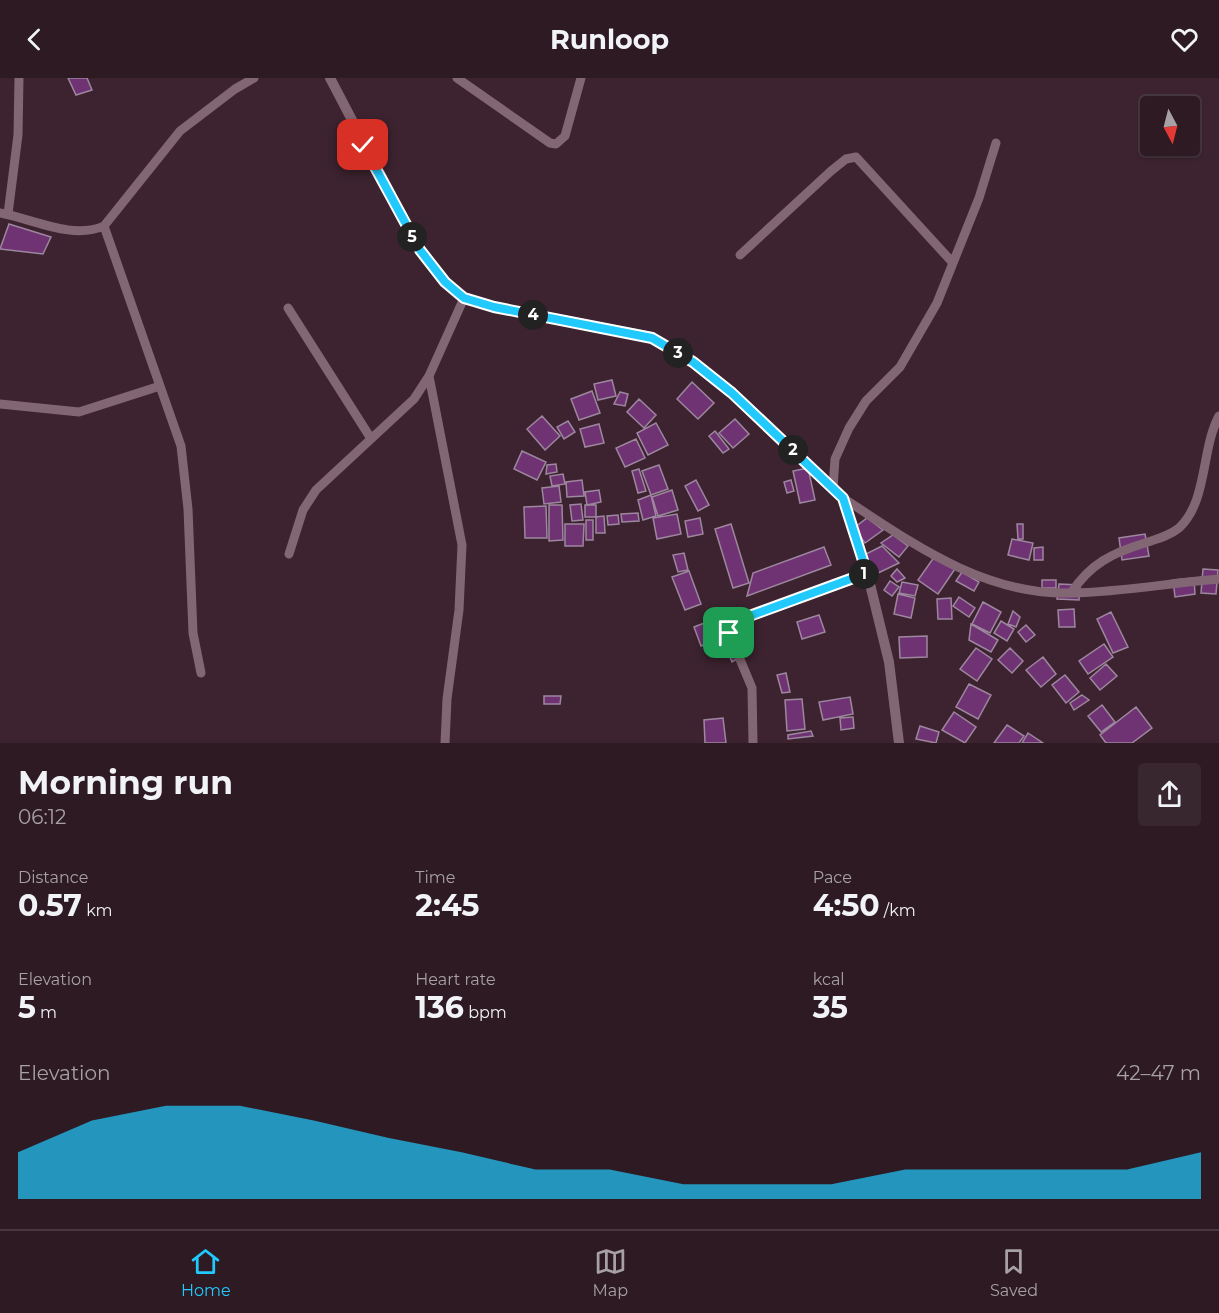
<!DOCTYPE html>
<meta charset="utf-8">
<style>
:root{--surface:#2d1a23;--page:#392730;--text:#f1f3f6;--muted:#a7a1a6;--line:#483841;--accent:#21c9fd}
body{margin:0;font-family:Montserrat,sans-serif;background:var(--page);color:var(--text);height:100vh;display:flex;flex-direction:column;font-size:22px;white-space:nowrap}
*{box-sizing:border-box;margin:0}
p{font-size:20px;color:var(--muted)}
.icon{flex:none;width:33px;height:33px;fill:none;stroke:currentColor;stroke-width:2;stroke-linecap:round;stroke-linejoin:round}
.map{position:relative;height:665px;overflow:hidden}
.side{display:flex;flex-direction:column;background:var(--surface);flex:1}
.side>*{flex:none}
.needle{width:39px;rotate:173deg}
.controls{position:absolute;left:1140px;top:18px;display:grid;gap:12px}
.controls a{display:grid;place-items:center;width:60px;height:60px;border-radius:6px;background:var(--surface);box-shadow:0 2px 4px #0004,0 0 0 2px var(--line);font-size:30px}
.pin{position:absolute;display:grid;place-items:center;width:51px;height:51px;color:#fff;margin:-26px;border-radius:12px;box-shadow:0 3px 9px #0006}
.km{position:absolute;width:30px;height:30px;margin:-15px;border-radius:50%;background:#222;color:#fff;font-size:16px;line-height:30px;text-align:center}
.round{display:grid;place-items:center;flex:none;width:63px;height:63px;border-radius:6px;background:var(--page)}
.overview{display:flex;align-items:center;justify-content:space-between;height:102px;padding:0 18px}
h1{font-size:33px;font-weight:700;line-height:45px}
.figures{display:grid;grid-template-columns:repeat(3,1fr);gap:9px;height:102px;padding:6px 18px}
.figures div{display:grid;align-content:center}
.figures b{font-size:30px;font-weight:700}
.figures small{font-size:16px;font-weight:400}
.figures p{font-size:16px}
.chart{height:168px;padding:12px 18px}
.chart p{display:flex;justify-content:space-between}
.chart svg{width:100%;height:108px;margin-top:6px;fill:var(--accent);opacity:.7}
header{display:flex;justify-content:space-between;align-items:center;height:78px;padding:0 18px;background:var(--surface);font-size:27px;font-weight:700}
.tabs{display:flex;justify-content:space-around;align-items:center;height:84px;border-top:2px solid var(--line);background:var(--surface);font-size:16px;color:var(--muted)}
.tabs a{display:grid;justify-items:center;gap:3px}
.tabs .active{color:var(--accent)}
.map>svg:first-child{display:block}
.building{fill:#6f3374;stroke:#9d879e;stroke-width:1.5}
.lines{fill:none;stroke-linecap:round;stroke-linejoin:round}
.minor{stroke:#836673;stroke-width:9}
.tertiary{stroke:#836673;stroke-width:10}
.route-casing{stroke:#fff;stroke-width:12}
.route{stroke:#21c9fd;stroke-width:8}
</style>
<header><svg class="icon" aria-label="back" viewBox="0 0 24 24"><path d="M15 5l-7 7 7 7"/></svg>Runloop<svg class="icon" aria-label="heart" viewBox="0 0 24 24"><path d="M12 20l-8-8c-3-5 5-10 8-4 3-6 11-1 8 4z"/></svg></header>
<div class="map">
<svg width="1219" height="665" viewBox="0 0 1219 665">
<rect width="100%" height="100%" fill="#3c232f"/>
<!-- building -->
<path class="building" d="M68 0H87L92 12 76 17Z
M9 146 51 159 43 176 0 171Z
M612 302 616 318 598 322 594 306Z
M692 304 714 325 698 341 677 321Z
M592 313 600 335 579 342 571 321Z
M620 314 628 316 625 328 614 326Z
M639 321 656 337 644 350 627 334Z
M542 338 560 358 545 372 527 351Z
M735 341 749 356 733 370 719 355Z
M568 343 575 354 564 361 557 349Z
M656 345 668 367 648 377 637 355Z
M599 346 604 365 585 369 580 351Z
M715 353 729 371 723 375 709 358Z
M636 361 645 380 625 389 616 370Z
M522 373 546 384 537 402 514 391Z
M556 386 557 394 546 396 547 387Z
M659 387 668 411 651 417 642 393Z
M808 390 815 422 800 425 793 393Z
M639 391 646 413 638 415 632 393Z
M563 396 565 406 552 408 550 398Z
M582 402 584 418 567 419 566 404Z
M696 402 709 427 698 433 685 408Z
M791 402 794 413 787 415 784 404Z
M559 408 561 424 544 426 542 410Z
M599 412 601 424 587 427 585 414Z
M672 412 678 432 658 438 652 419Z
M651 417 656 438 643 442 638 422Z
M581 426 583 442 572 443 570 427Z
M549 427H562L563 462 549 463Z
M585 427H596V439H585Z
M546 428 547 460H525L524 429Z
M638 435 639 443 622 444 621 436Z
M677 436 681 456 657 461 653 440Z
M618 437 619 446 608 447 607 438Z
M604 438 605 455H596V439Z
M700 440 703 456 688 459 685 443Z
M867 440 883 452 865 465 854 450Z
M586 442H593V462H586Z
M565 446H584L583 468H565Z
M731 446 749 505 733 510 715 451Z
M1017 446H1023V461H1018Z
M1145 456 1149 478 1122 482 1119 460Z
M893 457 908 468 899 479 881 465Z
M1012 461 1033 465 1029 482 1008 477Z
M882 468 899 485 874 497 864 477Z
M824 469 831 487 747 518 753 495Z
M1043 469V482H1034V470Z
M684 475 688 492 678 494 673 477Z
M937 475 957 488 938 516 918 502Z
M897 491 905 500 897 504 891 498Z
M1203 491 1218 492 1216 516 1201 515Z
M689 493 701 526 685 532 672 499Z
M962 494 979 504 974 513 956 503Z
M1194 500 1195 516 1175 519 1173 502Z
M1042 502H1056V510H1042Z
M890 503 899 509 892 518 884 512Z
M902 504 918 507 915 518 899 515Z
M1059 506 1080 507 1079 522 1057 521Z
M898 516 915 520 911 540 894 536Z
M959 519 975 530 969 539 953 528Z
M951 520 952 541H938L937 521Z
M983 524 1001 534 990 555 972 546Z
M1074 531 1075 549H1059L1058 532Z
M1013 533 1020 539 1016 549 1008 546Z
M1111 534 1128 569 1113 575 1097 541Z
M819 537 825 554 802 561 797 544Z
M720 539 727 558 701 568 694 549Z
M1001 543 1014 551 1007 563 994 555Z
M971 546 998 562 991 574 969 562Z
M1026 547 1035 557 1026 564 1018 554Z
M927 558V579L900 580 899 559Z
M728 559 737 581 732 584 723 562Z
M1104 566 1113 579 1088 596 1079 583Z
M976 570 992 581 977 603 960 591Z
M1010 570 1023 583 1012 595 998 582Z
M1043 579 1056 596 1041 609 1026 592Z
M1106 586 1117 598 1100 612 1090 600Z
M786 595 790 614 782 615 777 597Z
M1065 597 1079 614 1066 625 1052 607Z
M969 606 991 617 978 641 956 629Z
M1082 617 1089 622 1074 632 1070 625Z
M544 618H561L560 626H544Z
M850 619 853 636 823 642 819 624Z
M802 621 805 651 787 653 785 622Z
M1102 627 1115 644 1101 654 1088 638Z
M1136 629 1152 650 1132 665H1106L1100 657Z
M954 634 976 649 965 665 942 652Z
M853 639 854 650 841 652 840 640Z
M723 640 726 665H705L704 642Z
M1007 647 1024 658 1019 665H994Z
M920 648 939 654 936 665 916 661Z
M811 653 813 658 788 661V657Z
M1028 655 1043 665H1022Z"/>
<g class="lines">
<!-- minor -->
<path class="minor" d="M457 0 550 65 556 66 565 58 581 0
M0 135C33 141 72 162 104 148L180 53 235 11 254 0
M8 136 18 57 19 0
M104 148 181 368 188 431 193 555 201 595
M740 177 831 93 846 81 856 79 953 185
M288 230 370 359
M429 298 462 467 459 532 447 621 445 665
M0 326 79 334 160 308
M833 410 835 381 849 350 866 323 900 289 937 225 979 120 996 65
M843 420C913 466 985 518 1072 515 1121 514 1170 505 1219 501
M289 476 303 432 316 412 414 321 429 298 464 220
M1071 515C1090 486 1112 475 1145 465 1157 461 1169 458 1179 450 1208 423 1201 371 1219 338
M753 665 752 610 729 555 730 546 867 495"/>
<!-- tertiary -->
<path class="tertiary" d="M330 0 420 172 445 204 458 215 464 220 494 229 652 259 693 284 732 315 843 420 869 502 889 584 899 665"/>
</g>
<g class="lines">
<defs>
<path id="route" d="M363 67 420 172 445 204 458 215 464 220 494 229 652 260 693 284 732 315 843 420 867 495 733 544 729 555"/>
</defs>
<!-- route casing -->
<use href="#route" class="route-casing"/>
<!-- route -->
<use href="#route" class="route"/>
</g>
</svg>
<div class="controls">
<a><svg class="needle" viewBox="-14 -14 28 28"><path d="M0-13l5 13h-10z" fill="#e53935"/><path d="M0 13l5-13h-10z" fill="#a7a1a6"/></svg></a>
</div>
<div class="pin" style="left:729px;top:555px;background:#1e9e55"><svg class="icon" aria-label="arrive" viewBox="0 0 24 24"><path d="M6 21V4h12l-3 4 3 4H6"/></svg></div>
<div class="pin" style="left:363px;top:67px;background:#d93025"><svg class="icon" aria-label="check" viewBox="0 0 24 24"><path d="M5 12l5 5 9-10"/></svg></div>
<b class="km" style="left:864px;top:496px">1</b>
<b class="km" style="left:793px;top:372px">2</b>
<b class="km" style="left:678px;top:275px">3</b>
<b class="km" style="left:533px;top:237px">4</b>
<b class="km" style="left:412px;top:159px">5</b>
</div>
<section class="side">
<div class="overview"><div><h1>Morning run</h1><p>06:12</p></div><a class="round"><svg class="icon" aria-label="share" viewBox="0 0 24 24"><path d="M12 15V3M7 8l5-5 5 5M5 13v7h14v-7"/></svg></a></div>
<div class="figures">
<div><p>Distance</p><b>0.57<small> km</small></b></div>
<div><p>Time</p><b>2:45</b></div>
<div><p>Pace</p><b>4:50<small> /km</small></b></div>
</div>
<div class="figures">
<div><p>Elevation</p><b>5<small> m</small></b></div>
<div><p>Heart rate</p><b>136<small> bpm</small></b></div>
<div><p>kcal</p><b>35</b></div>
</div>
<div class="chart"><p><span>Elevation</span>42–47 m</p>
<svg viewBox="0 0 160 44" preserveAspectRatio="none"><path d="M0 44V25L10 12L20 6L30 6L40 12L50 19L60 25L70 32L80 32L90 38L100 38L110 38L120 32L130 32L140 32L150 32L160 25V44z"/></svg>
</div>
</section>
<nav class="tabs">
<a class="active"><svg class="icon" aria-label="home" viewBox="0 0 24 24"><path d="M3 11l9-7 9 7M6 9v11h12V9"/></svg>Home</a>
<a><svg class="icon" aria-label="map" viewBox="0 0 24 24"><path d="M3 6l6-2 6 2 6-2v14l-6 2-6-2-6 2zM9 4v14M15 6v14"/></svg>Map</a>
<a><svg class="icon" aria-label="saved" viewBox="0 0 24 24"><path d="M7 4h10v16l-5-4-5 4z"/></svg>Saved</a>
</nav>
